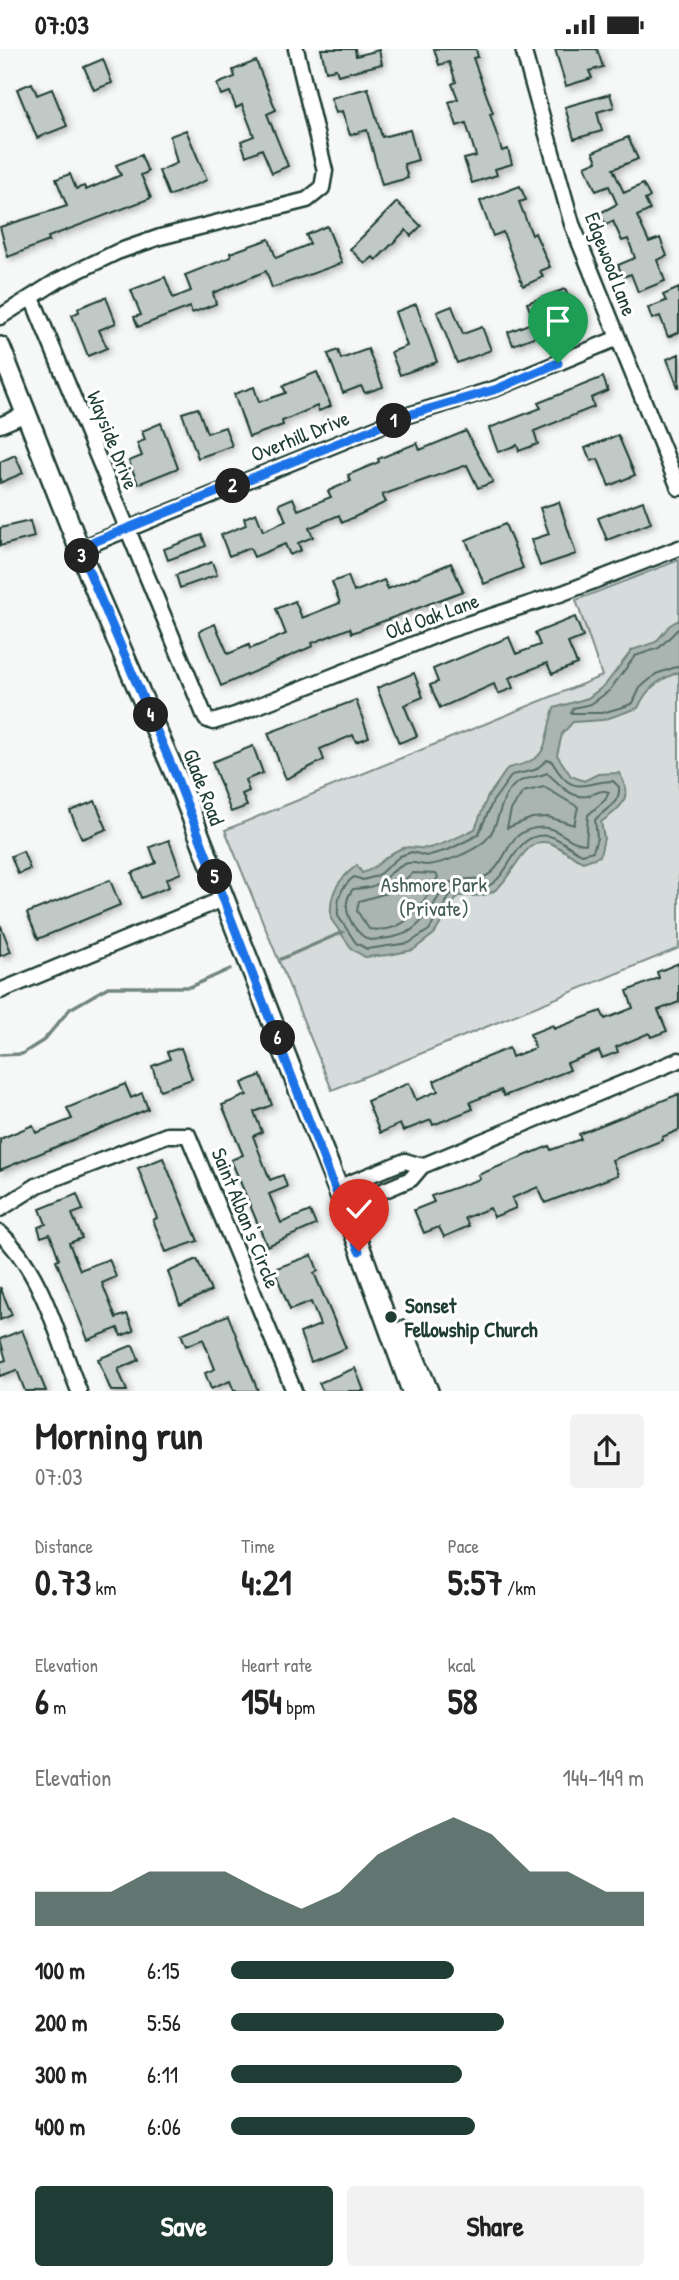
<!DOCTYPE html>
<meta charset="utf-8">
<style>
:root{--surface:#fff;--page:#f2f2f2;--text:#222;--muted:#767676;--accent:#1f3d34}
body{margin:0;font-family:"Patrick Hand",sans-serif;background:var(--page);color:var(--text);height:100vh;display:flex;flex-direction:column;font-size:26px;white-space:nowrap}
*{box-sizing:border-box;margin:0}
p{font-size:23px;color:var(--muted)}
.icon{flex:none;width:38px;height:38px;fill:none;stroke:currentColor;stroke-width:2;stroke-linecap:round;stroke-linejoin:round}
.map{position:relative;height:1342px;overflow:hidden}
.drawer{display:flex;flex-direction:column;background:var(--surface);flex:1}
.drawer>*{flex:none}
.pin{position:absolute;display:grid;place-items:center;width:60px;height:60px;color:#fff;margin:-72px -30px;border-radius:50% 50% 50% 0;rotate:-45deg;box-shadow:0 0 7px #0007}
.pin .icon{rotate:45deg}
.km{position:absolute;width:35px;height:35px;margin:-18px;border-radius:50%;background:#222;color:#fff;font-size:19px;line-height:35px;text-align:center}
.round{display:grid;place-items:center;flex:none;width:74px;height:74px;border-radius:7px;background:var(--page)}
.summary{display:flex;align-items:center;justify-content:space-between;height:119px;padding:0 35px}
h1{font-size:38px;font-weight:700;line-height:52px}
.metrics{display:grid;grid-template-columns:repeat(3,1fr);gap:10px;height:119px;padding:7px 35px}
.metrics div{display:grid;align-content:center}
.metrics b{font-size:35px;font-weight:700}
.metrics small{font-size:19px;font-weight:400}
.metrics p{font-size:19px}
.chart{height:196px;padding:14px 35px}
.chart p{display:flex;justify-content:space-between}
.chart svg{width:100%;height:126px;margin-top:7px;fill:var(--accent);opacity:.7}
.cta{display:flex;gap:14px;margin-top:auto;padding:14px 35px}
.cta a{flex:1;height:80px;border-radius:7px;background:var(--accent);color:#fff;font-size:28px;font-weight:700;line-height:80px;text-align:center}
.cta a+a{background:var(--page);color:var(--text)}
ul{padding:0 35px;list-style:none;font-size:23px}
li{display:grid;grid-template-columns:112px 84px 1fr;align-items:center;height:52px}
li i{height:18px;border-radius:9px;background:var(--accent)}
.status{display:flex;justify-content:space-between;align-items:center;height:49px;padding:0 35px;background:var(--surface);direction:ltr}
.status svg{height:19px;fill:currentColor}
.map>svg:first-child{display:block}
.green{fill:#d6dcdb;stroke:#7a8c88;stroke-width:2}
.water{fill:#aab5b1;stroke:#72857f;stroke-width:2}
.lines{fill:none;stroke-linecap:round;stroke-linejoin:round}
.shore{stroke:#576d66;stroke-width:2}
.stream{stroke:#72857f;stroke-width:3.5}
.building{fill:#c0c9c6;stroke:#1f3d34;stroke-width:2;filter:url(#shadow)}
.street-casing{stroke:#1f3d34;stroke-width:19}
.secondary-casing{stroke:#1f3d34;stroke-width:24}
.street{stroke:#fff;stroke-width:14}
.secondary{stroke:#fff;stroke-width:19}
.route-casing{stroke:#fff;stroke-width:14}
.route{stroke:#1a73e8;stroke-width:9}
.poi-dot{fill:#1f3d34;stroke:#fff;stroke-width:2.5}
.labels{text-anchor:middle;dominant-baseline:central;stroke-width:6;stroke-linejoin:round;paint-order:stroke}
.street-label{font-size:21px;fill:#1f3d34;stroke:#fff}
.park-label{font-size:21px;fill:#445d55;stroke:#fff}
.poi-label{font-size:21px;font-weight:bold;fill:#1f3d34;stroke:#fff;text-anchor:start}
</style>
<div class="status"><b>07:03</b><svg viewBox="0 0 49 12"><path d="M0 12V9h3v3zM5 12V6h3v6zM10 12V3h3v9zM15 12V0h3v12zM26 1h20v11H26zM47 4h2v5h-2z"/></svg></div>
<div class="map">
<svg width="679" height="1342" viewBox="0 0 679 1342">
<defs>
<filter id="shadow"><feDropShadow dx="3" dy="3" stdDeviation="3.5" flood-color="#0004"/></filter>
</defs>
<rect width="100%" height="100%" fill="#f6f7f7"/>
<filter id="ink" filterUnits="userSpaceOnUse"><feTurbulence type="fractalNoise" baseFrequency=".0143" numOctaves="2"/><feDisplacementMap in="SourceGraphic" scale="14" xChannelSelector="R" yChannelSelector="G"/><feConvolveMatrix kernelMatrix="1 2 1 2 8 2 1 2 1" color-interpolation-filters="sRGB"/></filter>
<g filter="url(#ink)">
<!-- green -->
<path class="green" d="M679 511V899L332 1041 225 781 602 627 576 551Z"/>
<!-- water -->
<path class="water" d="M679 571V623C658 631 647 639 638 659L603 671 573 673 562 685 557 706 571 727 584 732 598 725 619 724C634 748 622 759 601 773L604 789 600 807 583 813C572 808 561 798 550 794 522 785 512 835 490 844 480 848 468 847 458 847L434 885 413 901 389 906 365 908 352 900 331 870C329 844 337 832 357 816L362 824C377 820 384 807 398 801 410 795 418 801 429 799 446 795 460 787 475 780L487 749 508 719C553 709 541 699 554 659L588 649 605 636 632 601 656 593 670 576Z"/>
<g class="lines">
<!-- shore -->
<path class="shore" d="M679 579 659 599 635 607 609 642 591 655 573 659 571 664H602L626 657 633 654 640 639 656 625 679 617
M547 711H551C573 750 581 733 613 732L619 738C621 755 604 760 595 771L597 789 593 802 582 805C572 801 560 789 549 787 515 781 513 823 490 836 478 842 464 837 453 842L429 881 409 894 367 900 356 894 338 867C337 851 340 838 354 828L363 831 377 827 400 807 412 803 426 807 448 801 478 786 493 752 512 726 535 721Z
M547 724C558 733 570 750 587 747 596 745 600 740 609 743L605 751 588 766 586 795C567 795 558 775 536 779 506 784 510 807 492 823 479 835 465 826 451 833 445 836 441 843 438 849 417 882 409 889 369 891 351 881 339 857 353 840 387 839 380 827 405 815 413 811 417 816 426 816 443 815 473 803 486 791 501 776 498 747 517 734 524 729 539 728 547 724Z
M544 738 578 758 574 776 548 768 532 769 507 779 511 761 523 743Z
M413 824 436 825 438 828C422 856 407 886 369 880L357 862 359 852 387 844Z"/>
<!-- stream -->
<path class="stream" d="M281 910 343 883
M0 1006 22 1005 44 991 70 960 108 938H190L230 920"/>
</g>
<!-- building -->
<path class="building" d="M321 0H355L356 7 379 1 382 15 338 26 336 20 326 22Z
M434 0H476L478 8 473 9 493 64 490 65 502 102 508 100 512 115 495 120 497 126 472 134 464 110 476 107 466 74 457 77 449 53 458 50 452 35 456 33 449 13 439 16Z
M555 0H597L603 18 589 22 592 29 566 37Z
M103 10 112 34 94 41 84 18Z
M256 12 276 61 267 65 288 117 272 124 262 100 246 107 241 92 254 87 242 56 236 59 230 43 221 46 217 35 235 28 233 21Z
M32 34 37 46 52 40 67 77 37 89 17 40Z
M368 39 382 88 410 81 418 111 404 115 408 129 382 136 367 81 350 86 342 62 336 64 331 49Z
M610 45 614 58 597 63 602 82 574 90 565 58Z
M186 81 207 131 169 147 159 122 177 114 170 87Z
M628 88 638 110 613 120 624 144 643 135 650 148 645 151 650 161 637 167 649 193 660 189 667 207 657 211 665 232 638 243 631 225 623 228 618 216 635 209 628 190 622 192 613 172 606 176 600 164 617 155 609 137 596 142 585 117 597 112 593 103Z
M141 106 148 123 141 126 151 149 48 188 49 192 8 208 0 178 67 157 56 130 70 125 76 140 84 137 86 141 121 126 116 116Z
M520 137 526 151 519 153 532 186 535 184 550 218 540 222 543 228 523 237 503 183 493 187 480 152Z
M397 153 421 177 411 187 406 181 376 211 373 208 365 215 350 200Z
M327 177 342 214 272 239 266 222 213 244 216 255 192 264 190 258 138 278 134 268 141 266 131 241 165 228 173 249 191 242 185 226 231 208 230 204 269 190 276 209 310 195 306 186Z
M679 239V283L668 288 660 267 652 270 648 259 666 252 663 246Z
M565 240 570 252 560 256 567 275 513 296 508 283 534 273 527 254Z
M106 248 116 274 99 281 107 299 88 307 72 266 79 263 78 259Z
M416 255 437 313 400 326 391 303 407 297 395 263Z
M452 257 463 285 482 278 491 301 457 314 437 263Z
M368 300 383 338 365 344 361 337 343 344 328 305 338 301 341 310Z
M679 305V338H678L667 310Z
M317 323 331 357 319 362 317 357 282 372 283 376 249 388 234 345 254 338 259 353 286 344 283 337Z
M603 328 608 342 591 349 594 358 534 382 538 395 519 402 517 396 498 403 489 379 541 359 538 354Z
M198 359 207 384 225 378 232 397 198 409 182 364Z
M161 374 178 419 138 435 129 412 142 407 137 394 145 391 142 382Z
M466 382 493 433 478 439 467 416 382 446 386 453 342 474 339 466 309 479 313 488 298 494 301 501 290 506 285 495 254 508 250 499 229 507 221 486 246 476 244 469 256 464 263 482 286 472 279 455 293 449 298 461 331 448 328 442 351 432 348 426 379 413 378 410 417 394 420 401Z
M618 386 635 426 609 437 598 410 591 412 585 399Z
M15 406 23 424 0 434V413Z
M643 452 651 474 607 491 598 469Z
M559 453 576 505 540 517 531 491 549 485 540 459Z
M30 472 34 488 0 497V479Z
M505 475 523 519 484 535 466 491Z
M202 486 206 497 168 511 164 500Z
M212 513 217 526 180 539 176 526Z
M451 514 463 542 352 584 350 579 312 594 313 597 221 637 199 582 215 575 228 605 249 596 250 600 286 585 276 560 295 552 302 569 340 554 332 533 348 527 354 543 384 531 388 540Z
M575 568 583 588 568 594 577 615 552 625 547 614 509 629 513 639 498 645 494 635 440 659 430 636 438 633 433 620 509 588 516 605 540 596 535 584Z
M414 624 423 648 404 656 417 687 399 694 377 639Z
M356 651 369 688 356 693 353 686 320 700 324 711 286 730 268 684Z
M253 697 263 724 245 731 249 742 242 745 247 757 231 763 212 713Z
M95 752 107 780 82 790 70 762Z
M169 791 181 824 166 830 169 838 141 849 132 824 156 814 150 798Z
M23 802 30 820 18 825 11 807Z
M110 831 120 856 38 890 27 864Z
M1 877 11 903 0 907V878Z
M679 914V953L658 961 667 982 651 988 649 984 616 998 618 1003 602 1009 599 1002 567 1014 570 1021 504 1047 501 1041 470 1053 473 1060 433 1076 431 1071 403 1082 400 1075 380 1084 367 1052 409 1034 416 1051 438 1042 434 1032 467 1016 509 999 512 1008 535 999 530 985 553 976 554 980 601 962 605 970 633 959 627 942 659 929 657 923Z
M181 999 192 1030 160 1041 152 1017 170 1010 167 1003Z
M261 1026 272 1056 254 1063 262 1083 253 1087 270 1131 283 1126 287 1138 269 1145 281 1174 310 1162 316 1176 267 1197 231 1111 243 1106 222 1056 247 1046 242 1034Z
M125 1035 131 1049 142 1044 148 1060 0 1121V1090L33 1076 36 1084 72 1070 67 1059Z
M679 1045V1081L662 1088 663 1091 612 1111 618 1126 545 1154 538 1138 512 1149 516 1159 494 1168 490 1159 465 1169 469 1177 444 1188 439 1178 424 1184 414 1161 434 1153 431 1147 480 1130 478 1126 549 1097 551 1101 581 1090 579 1085Z
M163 1109 198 1192 166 1203 153 1171 157 1169 138 1119Z
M77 1145 83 1161 72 1165 82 1189 69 1194 80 1221 109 1210 116 1228 102 1234 116 1269 127 1265 134 1282 121 1287 118 1279 88 1291 56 1211 59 1210 50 1185 41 1188 38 1178 46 1175 40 1160Z
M312 1206 318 1222 314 1224 346 1299 311 1313 300 1284 320 1276 311 1253 290 1261 274 1220Z
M197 1210 211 1242 180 1256 168 1223Z
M0 1238 12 1266 0 1271Z
M228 1266 239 1294 258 1342H234L230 1332 211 1340 205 1324 215 1320 203 1290 186 1297 181 1285Z
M22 1281 41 1330 46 1342H25L17 1321 0 1327V1313L6 1311 0 1290Z
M133 1296 139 1311 118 1320 127 1342H111L98 1310Z
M355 1319 364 1342H323L319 1334Z"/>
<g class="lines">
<defs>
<path id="street" d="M523 0 572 175 679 439
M32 249 206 670 213 673 235 666 449 581 563 544 679 499
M0 268 57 232 117 203 160 188 307 151 322 139 325 122 296 0
M0 376 26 365
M79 500 405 367 497 339 618 289
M0 942 223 850
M337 1139 405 1112 422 1117
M345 1158 411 1130 422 1117 679 1011
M0 1160 38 1136 167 1086H188L294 1342
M0 1184C43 1223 58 1290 79 1342"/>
<path id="secondary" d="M0 298 98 547 176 727 345 1158 412 1342
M403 1282 428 1342"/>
</defs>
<!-- street casing -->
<use href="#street" class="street-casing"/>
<!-- secondary casing -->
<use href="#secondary" class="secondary-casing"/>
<!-- street -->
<use href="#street" class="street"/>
<!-- secondary -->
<use href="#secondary" class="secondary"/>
</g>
</g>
<g class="lines" filter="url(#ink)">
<defs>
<path id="route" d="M359 1202 176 727 79 499 405 367 497 340 558 314"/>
</defs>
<!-- route casing -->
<use href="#route" class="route-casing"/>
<!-- route -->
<use href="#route" class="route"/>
</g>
<!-- markers -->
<circle class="poi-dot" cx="391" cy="1268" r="7"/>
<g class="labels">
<!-- street labels -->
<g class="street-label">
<text transform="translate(611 215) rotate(69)">Edgewood Lane</text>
<text transform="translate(300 387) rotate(-22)">Overhill Drive</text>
<text transform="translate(113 391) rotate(68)">Wayside Drive</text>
<text transform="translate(432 567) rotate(-20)">Old Oak Lane</text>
<text transform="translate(204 738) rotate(69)">Glade Road</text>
<text transform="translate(246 1169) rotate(68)">Saint Alban's Circle</text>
</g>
<!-- park labels -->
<g class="park-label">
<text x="434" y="835">Ashmore Park<tspan x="434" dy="24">(Private)</tspan></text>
</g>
<!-- poi labels -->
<g class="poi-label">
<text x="405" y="1256">Sonset<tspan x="405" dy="24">Fellowship Church</tspan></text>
</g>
</g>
</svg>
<div class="pin" style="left:558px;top:314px;background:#1e9e55"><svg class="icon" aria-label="arrive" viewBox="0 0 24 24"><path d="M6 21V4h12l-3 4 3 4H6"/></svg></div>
<div class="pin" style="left:359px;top:1202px;background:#d93025"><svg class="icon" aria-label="check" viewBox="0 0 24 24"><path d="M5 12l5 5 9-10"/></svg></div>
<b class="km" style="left:394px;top:372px">1</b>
<b class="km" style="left:233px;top:437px">2</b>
<b class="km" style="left:82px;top:507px">3</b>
<b class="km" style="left:151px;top:666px">4</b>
<b class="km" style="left:215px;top:828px">5</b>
<b class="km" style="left:278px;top:989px">6</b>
</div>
<section class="drawer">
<div class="summary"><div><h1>Morning run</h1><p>07:03</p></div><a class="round"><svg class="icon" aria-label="share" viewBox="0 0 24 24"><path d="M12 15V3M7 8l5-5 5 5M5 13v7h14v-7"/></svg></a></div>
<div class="metrics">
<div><p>Distance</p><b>0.73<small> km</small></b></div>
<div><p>Time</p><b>4:21</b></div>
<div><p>Pace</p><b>5:57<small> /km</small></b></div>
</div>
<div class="metrics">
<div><p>Elevation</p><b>6<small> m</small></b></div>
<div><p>Heart rate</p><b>154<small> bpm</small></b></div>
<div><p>kcal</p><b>58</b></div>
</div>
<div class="chart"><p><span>Elevation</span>144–149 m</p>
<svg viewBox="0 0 160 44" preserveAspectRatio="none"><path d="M0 44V32L10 32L20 32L30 25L40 25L50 25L60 32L70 38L80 32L90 19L100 12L110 6L120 12L130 25L140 25L150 32L160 32V44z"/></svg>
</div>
<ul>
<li><b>100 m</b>6:15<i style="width:54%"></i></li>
<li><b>200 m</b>5:56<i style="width:66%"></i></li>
<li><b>300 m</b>6:11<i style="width:56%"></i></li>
<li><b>400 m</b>6:06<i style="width:59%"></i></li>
</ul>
<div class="cta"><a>Save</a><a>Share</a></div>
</section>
